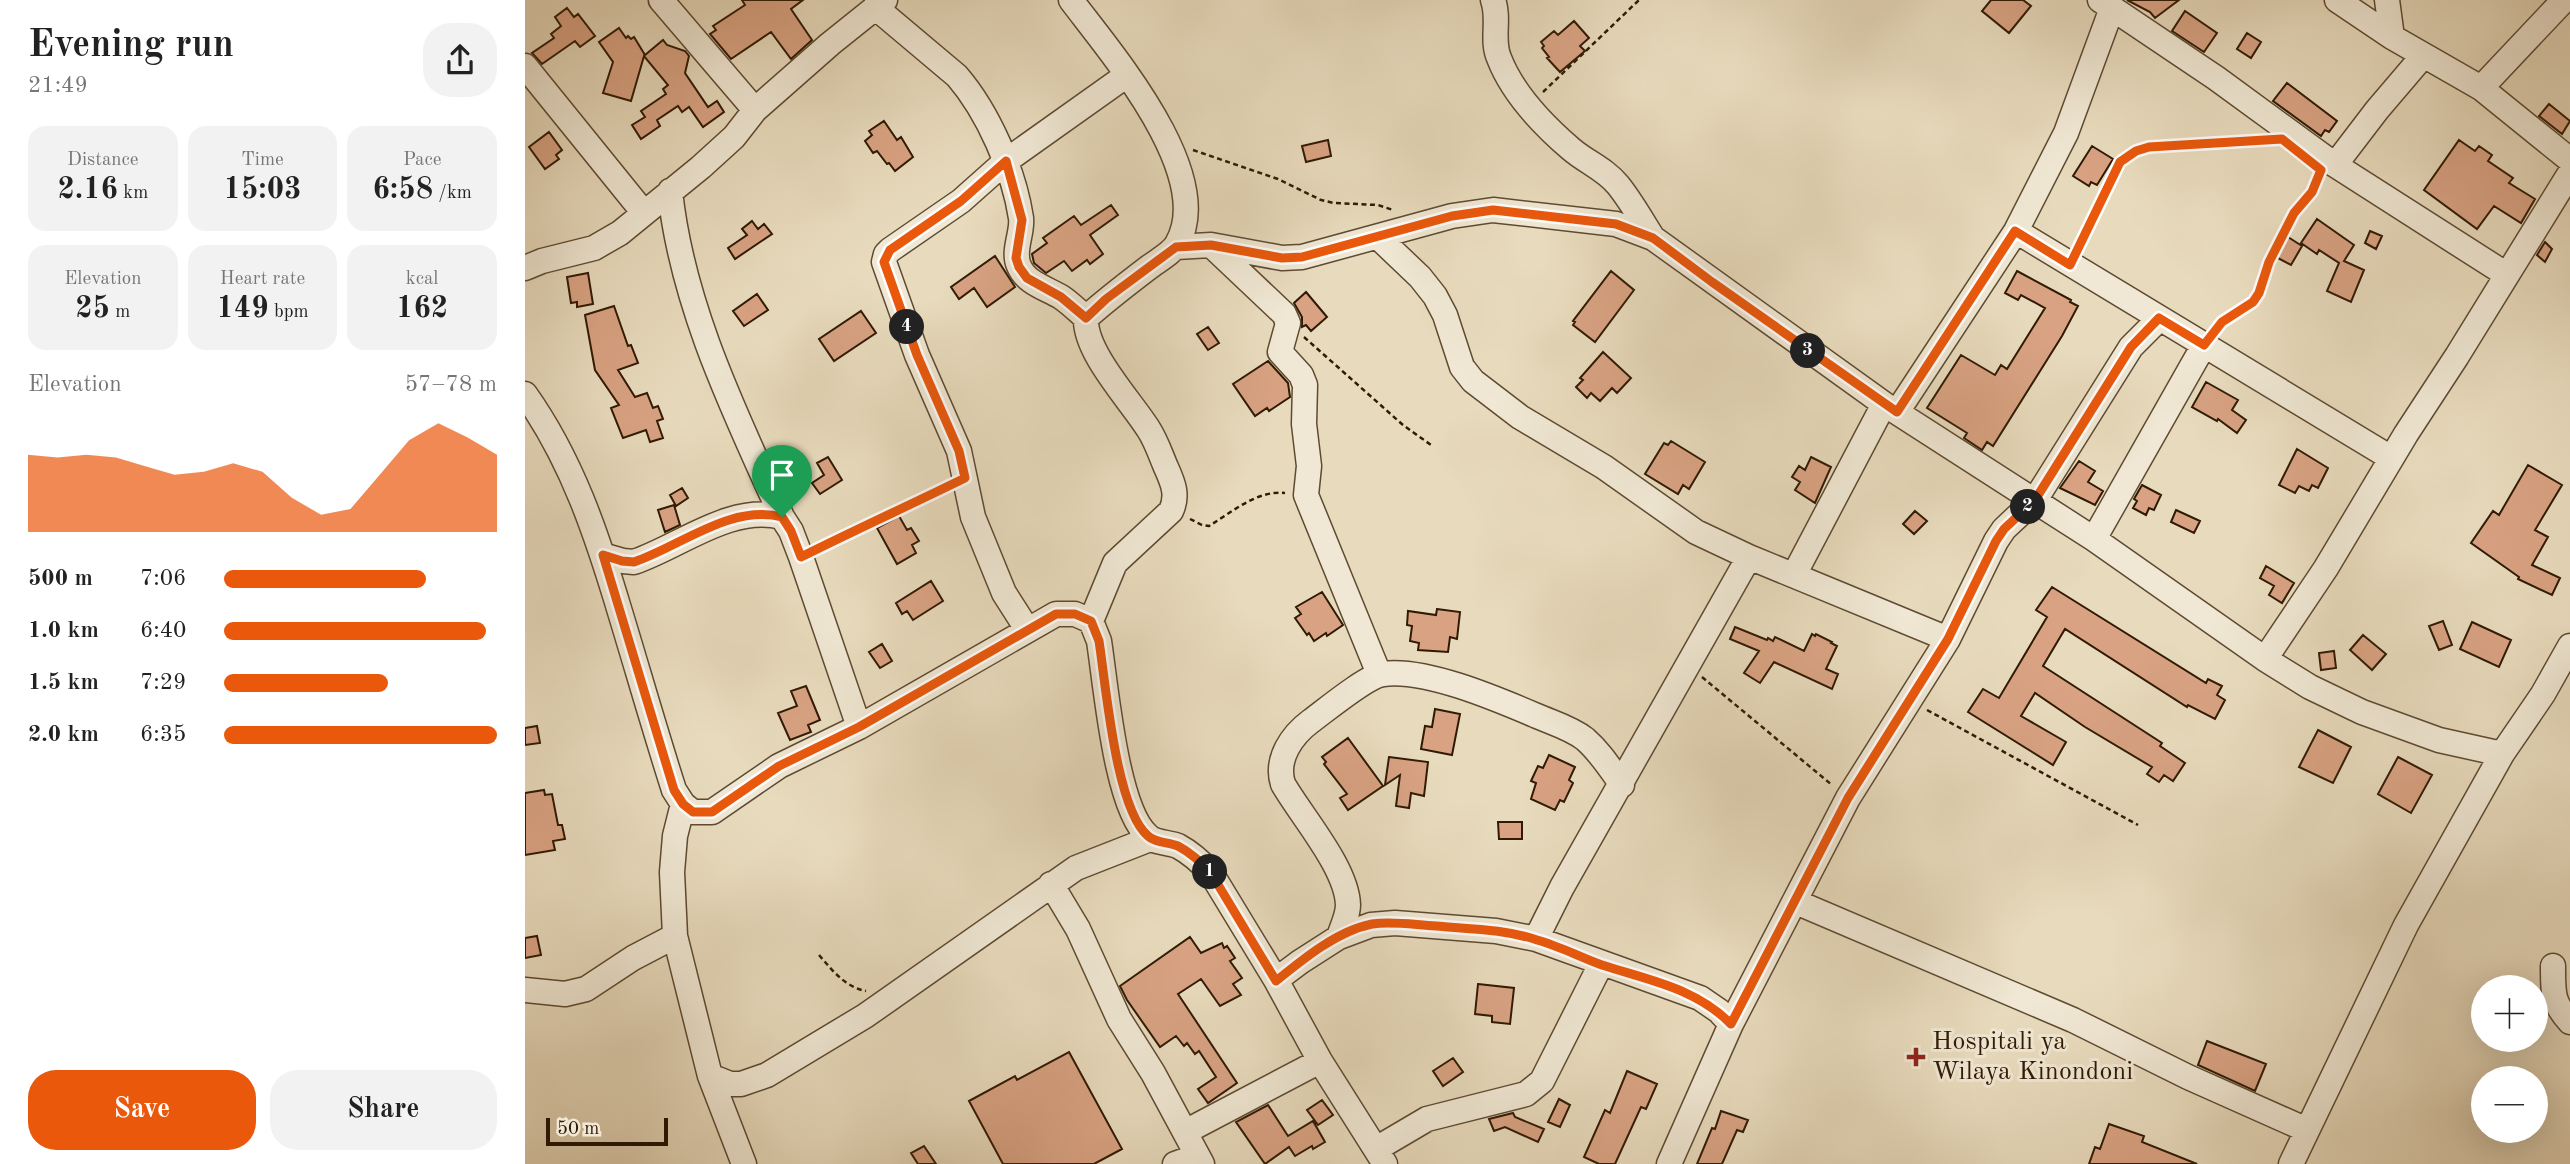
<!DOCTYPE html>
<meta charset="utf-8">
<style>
:root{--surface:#fff;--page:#f2f2f2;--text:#222;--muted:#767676;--accent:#ea580c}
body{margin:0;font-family:"Old Standard TT",serif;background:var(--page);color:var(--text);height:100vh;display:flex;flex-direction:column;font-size:26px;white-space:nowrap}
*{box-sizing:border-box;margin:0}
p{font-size:23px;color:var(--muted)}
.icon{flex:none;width:38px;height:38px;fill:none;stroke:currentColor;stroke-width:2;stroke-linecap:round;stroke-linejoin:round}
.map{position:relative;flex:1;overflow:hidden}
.details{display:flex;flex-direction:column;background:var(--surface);width:525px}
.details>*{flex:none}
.tools{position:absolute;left:1946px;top:975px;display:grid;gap:14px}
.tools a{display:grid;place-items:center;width:77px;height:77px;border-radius:50%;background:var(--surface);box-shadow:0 7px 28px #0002;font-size:35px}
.scale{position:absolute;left:21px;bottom:18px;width:122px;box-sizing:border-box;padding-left:7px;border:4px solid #301a04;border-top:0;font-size:19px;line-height:24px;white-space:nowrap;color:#301a04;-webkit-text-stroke:5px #f0e8d4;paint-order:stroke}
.pin{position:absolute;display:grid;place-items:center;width:60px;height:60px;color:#fff;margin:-72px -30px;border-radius:50% 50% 50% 0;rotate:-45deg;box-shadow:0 0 7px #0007}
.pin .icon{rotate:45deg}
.km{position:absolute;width:35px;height:35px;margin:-18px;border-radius:50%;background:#222;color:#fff;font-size:19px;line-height:35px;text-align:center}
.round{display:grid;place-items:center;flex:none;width:74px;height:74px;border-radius:28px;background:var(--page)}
.summary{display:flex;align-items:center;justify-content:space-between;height:119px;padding:0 28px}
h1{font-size:38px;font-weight:800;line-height:52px}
.figures{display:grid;grid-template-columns:repeat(3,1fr);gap:10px;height:119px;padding:7px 28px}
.figures div{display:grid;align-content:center;border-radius:18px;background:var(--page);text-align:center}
.figures b{font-size:30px;font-weight:800}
.figures small{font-size:19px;font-weight:400}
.figures p{font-size:19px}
.chart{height:196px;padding:14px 28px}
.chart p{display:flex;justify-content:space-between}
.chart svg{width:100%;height:126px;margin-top:7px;fill:var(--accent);opacity:.7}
.cta{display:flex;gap:14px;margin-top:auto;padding:14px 28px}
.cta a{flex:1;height:80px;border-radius:28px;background:var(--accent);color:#fff;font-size:28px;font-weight:800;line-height:80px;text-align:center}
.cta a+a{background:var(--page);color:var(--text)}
ul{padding:0 28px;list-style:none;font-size:23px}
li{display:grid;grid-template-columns:112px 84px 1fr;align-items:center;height:52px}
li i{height:18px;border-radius:9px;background:var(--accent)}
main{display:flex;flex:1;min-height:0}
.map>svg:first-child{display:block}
.building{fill:#d9a383;stroke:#301a04;stroke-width:2}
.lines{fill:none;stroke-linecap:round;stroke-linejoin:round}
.minor-casing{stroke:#5e4a32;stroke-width:27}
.path{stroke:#301a04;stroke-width:2.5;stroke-dasharray:5 3.5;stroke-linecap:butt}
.minor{stroke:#f0e8d4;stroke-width:24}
.route-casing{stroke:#fff;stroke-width:14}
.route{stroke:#ea580c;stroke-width:9}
.poi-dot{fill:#8f2418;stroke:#f0e8d4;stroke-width:2.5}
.labels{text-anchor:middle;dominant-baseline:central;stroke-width:6;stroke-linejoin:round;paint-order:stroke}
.poi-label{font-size:26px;fill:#301a04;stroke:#f0e8d4;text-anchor:start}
</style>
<main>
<section class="details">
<div class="summary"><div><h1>Evening run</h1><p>21:49</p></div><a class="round"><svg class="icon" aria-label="share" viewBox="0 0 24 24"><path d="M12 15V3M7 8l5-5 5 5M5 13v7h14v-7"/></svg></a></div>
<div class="figures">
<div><p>Distance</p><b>2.16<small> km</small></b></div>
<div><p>Time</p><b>15:03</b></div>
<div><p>Pace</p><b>6:58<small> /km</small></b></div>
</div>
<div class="figures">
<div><p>Elevation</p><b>25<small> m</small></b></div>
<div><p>Heart rate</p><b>149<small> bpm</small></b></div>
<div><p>kcal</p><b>162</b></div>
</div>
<div class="chart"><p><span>Elevation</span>57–78 m</p>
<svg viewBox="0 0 160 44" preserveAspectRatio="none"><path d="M0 44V17L10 18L20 17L30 18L40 21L50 24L60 23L70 20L80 23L90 32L100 38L110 36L120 24L130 12L140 6L150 11L160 17V44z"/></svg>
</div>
<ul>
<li><b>500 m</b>7:06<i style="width:74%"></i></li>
<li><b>1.0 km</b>6:40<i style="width:96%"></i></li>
<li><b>1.5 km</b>7:29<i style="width:60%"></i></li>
<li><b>2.0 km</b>6:35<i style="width:100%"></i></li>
</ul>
<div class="cta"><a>Save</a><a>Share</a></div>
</section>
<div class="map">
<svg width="2045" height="1164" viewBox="0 0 2045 1164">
<rect width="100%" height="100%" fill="#e8dbbd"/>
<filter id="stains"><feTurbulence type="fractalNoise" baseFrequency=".00286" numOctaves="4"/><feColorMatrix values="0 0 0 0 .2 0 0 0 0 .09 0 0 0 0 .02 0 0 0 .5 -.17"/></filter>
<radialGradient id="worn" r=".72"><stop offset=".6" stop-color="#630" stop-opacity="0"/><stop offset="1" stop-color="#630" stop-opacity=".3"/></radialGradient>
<!-- building -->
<path class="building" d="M217 0H278L266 9 287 40 266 59 246 32 206 59 185 34 191 30 188 26 220 5Z
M1466 0H1498L1506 6 1484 33 1457 11Z
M1602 0H1654L1630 18 1625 12Z
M42 8 49 17 53 14 70 36 55 47 50 41 17 64 7 53 29 38 26 34 36 26 30 17Z
M1660 11 1692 33 1679 52 1647 31Z
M1049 21 1064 38 1055 46 1060 51 1035 72 1022 58 1024 57 1017 48 1019 46 1016 42 1029 31 1033 35Z
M94 28 101 38 103 36 106 39 109 37 120 55 138 40 142 45 160 51 164 56 160 73 183 107 192 101 199 112 178 127 164 107 157 112 153 106 132 120 135 126 116 139 107 125 120 117 116 111 141 94 138 89 143 85 119 56 106 101 78 93 88 62 74 42Z
M1722 33 1736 42 1726 58 1712 49Z
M1762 83 1812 121 1804 132 1800 130 1796 136 1748 101Z
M2024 104 2045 121 2037 134 2014 116Z
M359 121 372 140 376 137 388 157 370 171 364 163 362 164 352 151 348 153 340 141 347 135 344 131Z
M24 132 37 150 31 155 34 159 20 169 4 147Z
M803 140 806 156 781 162 777 146Z
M1934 140 1950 151 1954 146 1967 155 1963 161 1988 178 1984 183 2010 199 1996 223 1969 206 1952 229 1899 190Z
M1567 146 1588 159 1572 185 1566 182 1564 186 1548 176Z
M586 205 593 215 565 235 578 254 565 264 562 260 547 271 539 261 521 273 509 263 507 254 522 243 518 238 549 216 556 225Z
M1792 219 1829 245 1819 261 1839 270 1826 302 1802 291 1814 263 1794 250 1792 254 1776 243Z
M227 221 233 229 239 224 247 234 210 259 203 248 222 235 217 229Z
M1845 231 1857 236 1851 249 1840 243Z
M1763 237 1777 246 1766 265 1751 257Z
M2020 242 2027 249 2020 262 2012 255Z
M470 256 490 287 462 307 449 288 434 299 426 287Z
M1086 271 1109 290 1070 342 1048 325 1050 322 1048 321Z
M1492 271 1546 300 1545 302 1553 306 1537 336 1468 446 1462 442 1457 450 1439 438 1442 433 1402 408 1436 355 1470 375 1476 365 1482 369 1520 308 1496 295 1493 300 1480 293Z
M63 273 68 304 52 307V302L46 303 42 277Z
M781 292 802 317 786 331 781 325 777 327V317L769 303Z
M232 294 243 310 219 326 208 311Z
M89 306 103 346 106 345 113 363 93 370 110 397 122 393 128 408 133 406 138 419 132 421 138 438 125 442 121 430 98 438 86 408 94 405 70 370 60 315Z
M336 311 351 333 309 361 294 339Z
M683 327 694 343 683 350 672 334Z
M1078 352 1106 378 1092 393 1087 388 1075 401 1066 393 1062 398 1051 387 1058 380 1055 378Z
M743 361 763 383 765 397 744 411 742 408 730 416 708 384Z
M1681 382 1713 400 1707 410 1721 420 1712 433 1693 419 1692 421 1667 407Z
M1146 441 1180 462 1164 489 1158 485 1153 494 1120 474 1139 443 1143 445Z
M1772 449 1803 468 1793 488 1787 485 1784 491 1774 486 1770 493 1754 485Z
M303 457 317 480 295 494 287 483 299 475 292 463Z
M1286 457 1306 467 1290 503 1270 490 1275 482 1267 477 1274 466 1280 470Z
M1554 461 1570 471 1563 482 1578 491 1570 505 1535 488Z
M2003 465 2037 485 2010 530 2023 537 2007 565 2035 578 2027 595 1993 579 1994 577 1946 543 1968 511 1974 515Z
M1617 485 1636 495 1629 510 1624 508 1621 515 1608 508 1612 501 1609 499Z
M157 488 163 498 151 506 145 495Z
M149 505 155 525 140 532 133 510Z
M1651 510 1675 521 1669 533 1646 522Z
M1390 511 1402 521 1389 534 1378 524Z
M374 516 382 530 386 528 394 541 387 545 391 553 372 564 352 528Z
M1741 566 1769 583 1757 603 1744 595 1749 586 1735 578Z
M406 581 418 601 388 620 382 611 377 614 371 603Z
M1527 587 1681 683 1683 679 1697 686 1692 695 1700 700 1690 719 1663 705 1662 707 1540 629 1518 666 1637 743 1635 746 1660 763 1648 781 1639 775 1634 782 1622 774 1627 767 1560 727 1510 693 1496 716 1541 742 1528 765 1443 712 1458 689 1474 698 1522 617 1511 610Z
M797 592 818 625 802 636 801 633 789 641 784 633 782 635 770 618 776 614 771 607Z
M912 609 935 612 932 639 925 637 923 652 893 650 894 643 885 641 887 626 882 625 883 611 911 615Z
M1918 621 1927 645 1914 650 1904 626Z
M1947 622 1986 640 1974 667 1935 649Z
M1210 627 1242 640 1243 638 1248 641 1250 637 1279 651 1287 634 1290 636 1291 634 1307 642 1306 643 1312 646 1301 669 1313 674 1307 689 1249 662 1235 683 1219 673 1234 651 1205 639Z
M1838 635 1861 654 1847 670 1825 650Z
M357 644 367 661 355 668 344 652Z
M1809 651 1811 668 1796 670 1794 653Z
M281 686 295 720 283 725 286 732 265 740 253 713 272 706 266 691Z
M910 709 935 714 927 755 896 749 900 726 907 727Z
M12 726 15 743 0 745V728Z
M1793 730 1826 747 1808 783 1774 767Z
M823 738 858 786 823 810 815 798 822 794 799 764 801 762 797 757Z
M1024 755 1050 767 1044 780 1048 783 1039 802 1035 800 1030 810 1006 799 1011 783 1006 781 1013 766 1018 768Z
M864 757 903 762 899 796 886 793 884 808 871 806 875 775 860 785Z
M1873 757 1907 775 1886 813 1853 794Z
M19 790 20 795 27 794 33 825H37L40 839 28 841 30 850 0 855V793Z
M973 822H997V839H974Z
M12 936 16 955 0 958V938Z
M665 937 676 953 697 943 699 948 702 946 710 958 705 961 717 978 708 984 716 995 695 1006 676 979 653 994 712 1083 683 1103 673 1089 691 1077 674 1051 670 1054 662 1043 659 1046 651 1036 635 1047 602 1000 595 986Z
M953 984 989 988 985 1024 967 1022V1016L950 1014Z
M1682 1041 1741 1064 1730 1091 1673 1065Z
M544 1052 597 1149 569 1164H478L444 1101 490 1076 492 1080Z
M928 1058 938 1072 918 1086 908 1071Z
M1102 1071 1132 1084 1121 1109 1116 1107 1090 1164H1074L1059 1157 1080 1110 1085 1113Z
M1034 1099 1045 1105 1035 1127 1023 1122Z
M797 1100 808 1115 793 1125 782 1110Z
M743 1105 763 1136 788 1121 800 1142 788 1149 787 1146 770 1156 764 1147 740 1164 711 1122Z
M1196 1111 1223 1120 1218 1132 1212 1130 1197 1164H1172L1187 1128 1190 1129Z
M988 1113 990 1117 1019 1129 1013 1142 980 1127 969 1131 964 1119Z
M1584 1124 1619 1136 1617 1142 1672 1164H1564L1570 1147 1575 1149Z
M399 1146 411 1164H393L386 1153Z"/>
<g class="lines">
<defs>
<path id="minor" d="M136 0 230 110
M546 0C585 52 692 175 652 244 647 253 632 261 623 268 602 284 581 300 561 318 559 352 606 401 624 430 631 441 635 453 640 465 647 481 654 494 646 511L590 563 566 621
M968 0C975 19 966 40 974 58 987 92 1018 125 1046 149 1061 162 1080 169 1093 185 1106 201 1117 221 1128 238
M1575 0 1691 78 1810 165 1982 275
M1812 0 1867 37 1956 88 2045 160
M1862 0 1867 37
M350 7 432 76C463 112 489 171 496 218 498 233 487 251 494 266 501 283 521 288 536 297 545 303 553 311 561 318
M0 66 119 213
M1956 88 2039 0
M1810 165 1852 110 1898 56
M145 191C157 306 210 413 257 517
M1491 231 1866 458
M853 237 895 277 910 296 920 315 937 367 948 381 995 417 1079 467 1171 532 1224 557 1423 639
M686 245 759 314 763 323 755 352 776 375 780 385 779 424 784 466 781 495 854 674
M651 247 686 245 757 258 777 257 927 216 968 210 1091 224 1128 238 1359 404 1569 539 1740 659 1785 687 1837 712 1914 740 1977 754
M0 268 17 261 69 248 95 233 176 167 209 137 230 110 305 44 360 0
M0 394C47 460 72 535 95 612 113 671 130 731 149 790L158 804 168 812H187L254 766 334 727 531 614H550L566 621 574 641C581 686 591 809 623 836 630 843 643 842 653 846 666 853 676 862 686 873L751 980 795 1061 860 1164
M1372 412 1491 231 1541 133 1587 8
M1569 539 1679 345
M77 555 98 561 109 562C156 546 205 504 257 517L266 531 276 557 334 727
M1269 575 1359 404
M502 629 479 593 448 517 434 451 392 355 359 262 361 254 365 250 436 201 481 161 602 75
M1740 659 1801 568 1881 434 1932 356 2045 173
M158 804 150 836 147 872 150 936 185 1076 219 1164
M526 884 553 929 594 1019 628 1073 677 1164
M1271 902 1548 1020 1663 1077 1782 1130
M814 937 846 925 870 923 971 931 1011 939 1175 998 1194 1011 1206 1024
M1011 939 1037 887 1224 557
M2028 966C2028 993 2027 1002 2045 1022
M751 980 775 962 814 937C817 927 823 916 823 905 822 868 777 817 758 784 750 759 767 735 786 721 801 710 842 676 858 674 900 668 972 699 1012 716 1028 723 1046 728 1060 739 1075 752 1085 768 1097 785
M0 990 40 994 61 989 108 958 150 936
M185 1076 205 1084H216L242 1075 340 1016 551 868 625 839
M660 1132 795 1061
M851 1149 902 1119 1001 1094 1017 1081 1076 964
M650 1164 672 1156
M1144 1164 1206 1024 1323 798 1423 639 1471 541 1479 529 1510 500 1606 347 1634 319
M1766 1164 1881 925 1977 754 2018 694 2045 646"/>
</defs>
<!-- minor casing -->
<use href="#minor" class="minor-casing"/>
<!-- path -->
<path class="path" d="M1018 92 1114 0
M668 150 753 179 796 200 809 203 853 205 868 210
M1554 246 1596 162 1610 151 1624 147 1739 140
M1691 328 1728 301 1734 293 1744 262 1769 213 1787 192 1792 178
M779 337 878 425 906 445
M665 519 677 525 684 526C707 512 732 490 760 493
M294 548 421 487
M1177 677 1307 785
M1402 710 1613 825
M294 955C308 971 320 987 341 991"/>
<!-- minor -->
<use href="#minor" class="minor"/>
</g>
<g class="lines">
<defs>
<path id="route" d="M1757 139 1796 170 1787 192 1769 213 1744 262 1734 293 1728 302 1697 322 1679 345 1634 318 1606 347 1510 500 1479 529 1471 541 1423 639 1323 798 1206 1024C1171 988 1123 980 1077 965 1055 957 1034 946 1012 940 979 929 945 929 911 926 890 925 868 921 847 924 812 931 778 959 751 981L686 873C676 862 666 853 653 846 643 842 630 843 623 836 591 809 581 686 574 641L566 621 550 614H531L334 727 254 766 187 812H168L158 804 149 790 78 555 97 561 109 562C156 546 205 504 257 517L266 531 276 557C330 530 385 505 440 478L434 451 392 355 359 262 365 250 436 201 481 161 497 220 491 258 494 267 502 278 536 297 561 318 581 299 651 247 686 245 757 258 777 257 927 216 968 210 1091 224 1128 238 1187 282 1372 412 1490 231 1545 265 1595 162 1611 151 1624 147Z"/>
</defs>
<!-- route casing -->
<use href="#route" class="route-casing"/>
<!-- route -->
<use href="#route" class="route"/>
</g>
<!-- markers -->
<path class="poi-dot" d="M1387.5 1046.5h7v7h7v7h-7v7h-7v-7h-7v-7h7z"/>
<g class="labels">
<!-- poi labels -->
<g class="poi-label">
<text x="1407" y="1042">Hospitali ya<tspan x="1407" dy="30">Wilaya Kinondoni</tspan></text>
</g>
</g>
<rect width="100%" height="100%" filter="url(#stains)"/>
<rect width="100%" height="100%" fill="url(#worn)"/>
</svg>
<div class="tools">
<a>+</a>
<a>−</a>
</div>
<div class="scale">50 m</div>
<div class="pin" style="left:257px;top:517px;background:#1e9e55"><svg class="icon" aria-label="arrive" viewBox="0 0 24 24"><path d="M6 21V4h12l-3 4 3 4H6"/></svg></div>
<b class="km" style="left:685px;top:872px">1</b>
<b class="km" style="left:1503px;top:507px">2</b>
<b class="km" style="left:1283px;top:351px">3</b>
<b class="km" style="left:382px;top:327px">4</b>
</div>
</main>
